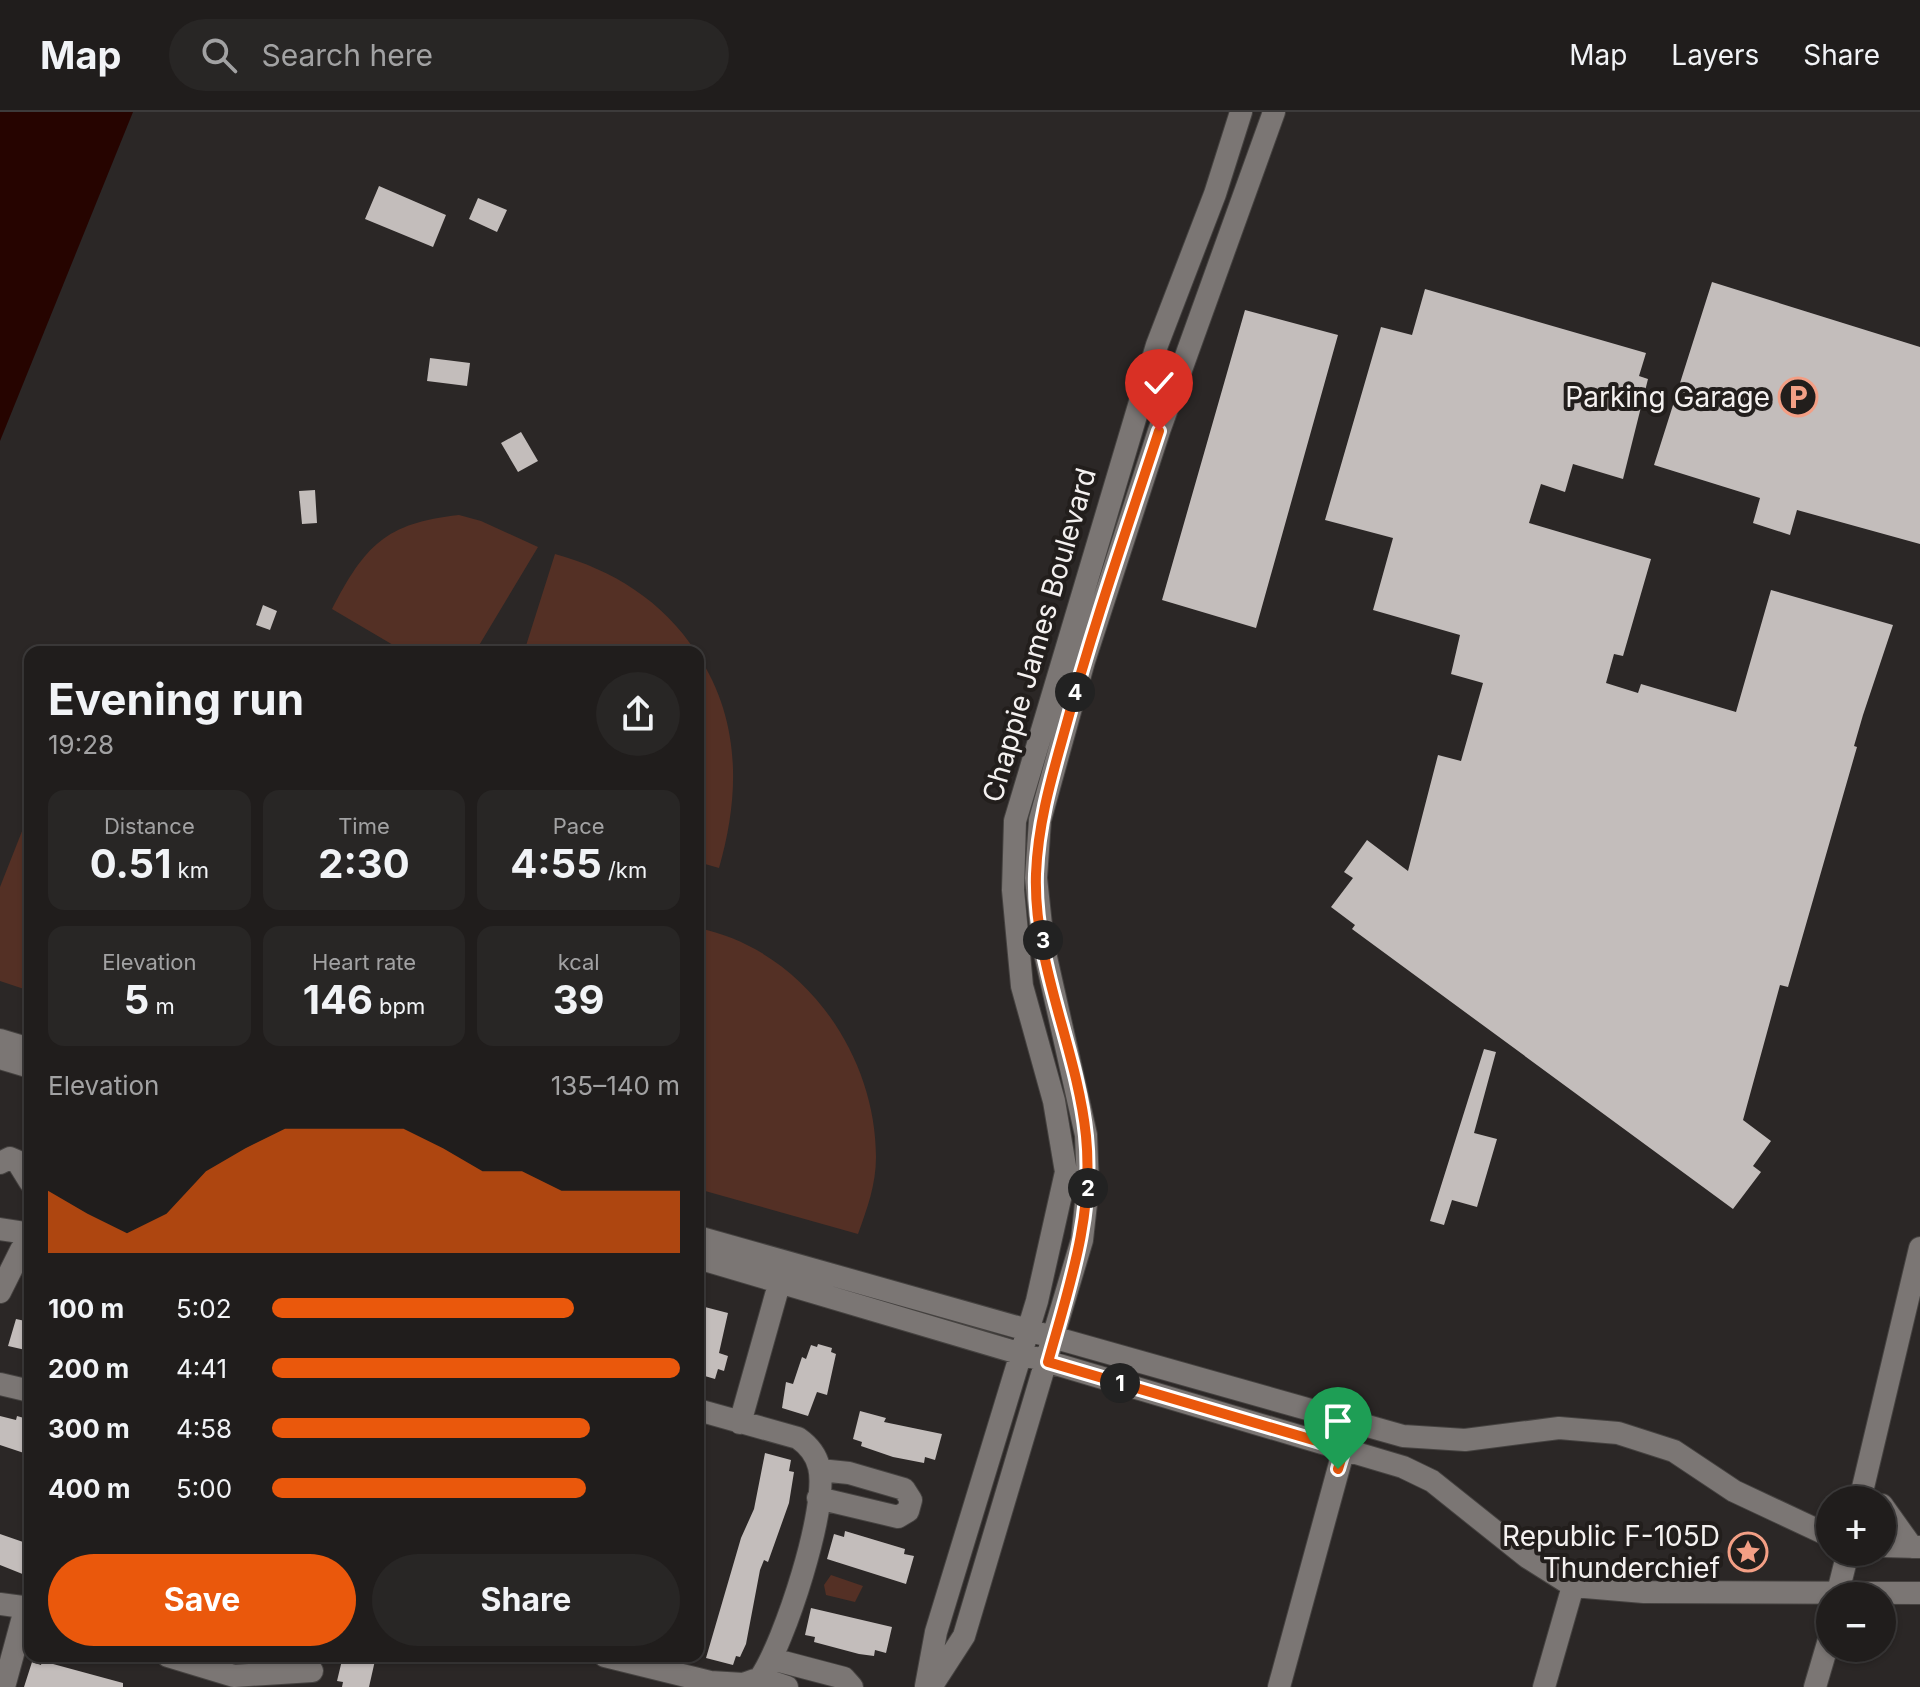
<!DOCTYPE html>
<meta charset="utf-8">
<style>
:root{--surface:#201d1c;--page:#282625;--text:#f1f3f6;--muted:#a2a2a3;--line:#3d3b3b;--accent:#ea580c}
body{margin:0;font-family:Inter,sans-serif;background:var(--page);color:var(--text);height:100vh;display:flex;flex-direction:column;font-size:30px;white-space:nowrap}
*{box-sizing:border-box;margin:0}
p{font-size:26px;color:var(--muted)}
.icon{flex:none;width:44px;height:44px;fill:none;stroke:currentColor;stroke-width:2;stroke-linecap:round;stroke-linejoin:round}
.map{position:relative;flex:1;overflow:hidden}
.side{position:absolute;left:24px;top:534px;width:680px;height:1016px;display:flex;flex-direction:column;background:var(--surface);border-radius:16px;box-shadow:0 2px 6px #0004,0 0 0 2px var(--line)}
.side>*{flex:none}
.controls{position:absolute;left:1816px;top:1374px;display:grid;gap:16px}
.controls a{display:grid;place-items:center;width:80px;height:80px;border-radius:50%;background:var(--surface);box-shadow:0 2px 6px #0004,0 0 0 2px var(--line);font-size:40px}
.pin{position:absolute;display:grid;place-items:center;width:68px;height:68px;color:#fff;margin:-82px -34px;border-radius:50% 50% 50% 0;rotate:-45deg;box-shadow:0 0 8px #0007}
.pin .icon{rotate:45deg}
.km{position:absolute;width:40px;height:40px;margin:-20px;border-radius:50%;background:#222;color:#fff;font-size:22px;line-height:40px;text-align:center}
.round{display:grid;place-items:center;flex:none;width:84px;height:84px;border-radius:42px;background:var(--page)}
.headline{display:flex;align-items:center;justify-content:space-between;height:136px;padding:0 24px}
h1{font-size:44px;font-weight:700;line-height:60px}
.metrics{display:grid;grid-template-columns:repeat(3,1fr);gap:12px;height:136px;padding:8px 24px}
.metrics div{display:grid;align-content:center;border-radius:16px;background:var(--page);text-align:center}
.metrics b{font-size:40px;font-weight:700}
.metrics small{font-size:22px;font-weight:400}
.metrics p{font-size:22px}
.chart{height:224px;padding:16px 24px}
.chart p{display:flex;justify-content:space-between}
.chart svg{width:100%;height:144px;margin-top:8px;fill:var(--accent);opacity:.7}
.button{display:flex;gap:16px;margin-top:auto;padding:16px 24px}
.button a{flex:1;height:92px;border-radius:48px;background:var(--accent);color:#fff;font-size:32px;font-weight:700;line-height:92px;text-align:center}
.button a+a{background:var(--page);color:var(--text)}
ul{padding:0 24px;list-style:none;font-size:26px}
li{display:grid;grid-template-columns:128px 96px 1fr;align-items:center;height:60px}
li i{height:20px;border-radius:10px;background:var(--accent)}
header{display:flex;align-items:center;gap:48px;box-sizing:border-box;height:112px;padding:0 40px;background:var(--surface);border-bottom:2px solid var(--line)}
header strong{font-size:38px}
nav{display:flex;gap:44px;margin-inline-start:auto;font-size:28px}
.search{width:560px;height:72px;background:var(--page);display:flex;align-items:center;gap:20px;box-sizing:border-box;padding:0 28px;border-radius:44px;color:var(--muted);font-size:30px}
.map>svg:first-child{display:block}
.green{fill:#543025}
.water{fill:#260400}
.building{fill:#c3bdbb}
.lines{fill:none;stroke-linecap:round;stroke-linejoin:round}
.minor-casing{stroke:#454240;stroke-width:24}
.minor{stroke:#7b7674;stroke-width:22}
.route-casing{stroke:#fff;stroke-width:16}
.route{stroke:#ea580c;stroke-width:10}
.labels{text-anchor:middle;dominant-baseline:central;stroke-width:8;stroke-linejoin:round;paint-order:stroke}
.poi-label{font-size:28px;fill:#f4f1f0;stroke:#221e1c;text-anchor:end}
.street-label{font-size:28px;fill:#f4f1f0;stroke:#221e1c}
</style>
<header>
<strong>Map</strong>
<div class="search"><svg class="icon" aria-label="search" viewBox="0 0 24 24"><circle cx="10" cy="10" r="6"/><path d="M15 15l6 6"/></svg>Search here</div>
<nav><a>Map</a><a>Layers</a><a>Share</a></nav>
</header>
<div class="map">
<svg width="1920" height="1575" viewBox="0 0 1920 1575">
<rect width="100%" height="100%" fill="#2b2726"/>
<!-- green -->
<path class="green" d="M459 403 481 409 538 435 475 540H405L332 497C365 434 385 411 459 403Z
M555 442C613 458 663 489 696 540H524Z
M698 543C741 609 740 683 719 756L698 750Z
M30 699V879L0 869V775Z
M698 816C802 837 876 941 876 1045 876 1073 867 1097 858 1122L698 1077Z
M831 1463 863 1474 855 1490 826 1483 824 1473Z"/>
<!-- water -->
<path class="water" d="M0 0H133L0 329Z"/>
<!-- building -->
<path class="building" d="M379 74 446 103 433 135 365 107Z
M478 86 507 98 497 120 469 107Z
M1712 170 1920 235V432L1797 398 1790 423 1753 411 1760 386 1654 353Z
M1425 177 1646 241 1639 264 1648 267 1623 367 1573 352 1565 380 1541 372 1529 411 1651 447 1623 544 1614 542 1606 571 1638 581 1641 572 1736 600 1771 478 1893 513 1863 603 1854 634 1857 635 1788 875 1780 873 1743 1008 1771 1029 1753 1054 1761 1060 1733 1097 1352 817 1355 813 1331 795 1353 766 1344 760 1367 728 1408 759 1438 643 1461 649 1483 571 1451 562 1460 523 1373 498 1393 426 1325 408 1381 215 1412 223Z
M1245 198 1338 223 1256 516 1162 488Z
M430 246 470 251 467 274 427 269Z
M521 320 538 349 518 360 501 331Z
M315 378 317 411 302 412 299 379Z
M263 493 277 499 270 518 256 513Z
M1484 937 1496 940 1474 1021 1497 1027 1477 1095 1452 1088 1444 1113 1430 1109Z
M701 1194 728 1201 719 1241 728 1244 724 1259 718 1257 715 1267 698 1262Z
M16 1207 30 1210V1239L8 1234Z
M818 1232 832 1236 831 1240 836 1242 827 1283 817 1280 808 1304 782 1296 786 1270 793 1272 802 1245 806 1247 811 1233 817 1235Z
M860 1299 886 1306 884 1310 942 1322 935 1348 925 1345 924 1351 893 1345 861 1334 862 1330 853 1327Z
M25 1302H30V1343L0 1333V1304L16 1308 17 1304 24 1306Z
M765 1341 791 1348 789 1359 794 1360 789 1391 768 1450 764 1448 760 1458 746 1532 740 1545 736 1544 733 1553 706 1546 741 1426 754 1397Z
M845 1419 905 1437 904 1442 914 1444 906 1472 827 1447 834 1422 844 1425Z
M0 1422 26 1431 30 1424V1465L0 1453Z
M811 1496 892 1515 886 1541 875 1538 874 1544 859 1542 814 1530 815 1525 805 1523Z
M343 1544H376L369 1575H342L343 1570 337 1569Z
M42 1549 123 1571V1575H24L32 1550 41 1553Z"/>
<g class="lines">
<defs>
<path id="minor" d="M0 928 30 937
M0 946 30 955
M0 1051 10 1046 17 1049 30 1070
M0 1117 26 1121
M698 1125 1403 1324 1465 1328 1559 1316 1618 1321 1674 1339 1734 1379 1830 1424
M698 1146 1403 1355 1432 1369 1527 1445 1573 1474 1644 1480 1920 1481
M0 1180 21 1138 30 1129
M0 1272 30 1279
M740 1311 783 1158
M818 1386 898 1405 908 1399 911 1388 904 1377 849 1361 820 1358
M1860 1388 1920 1136
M1882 1393 1912 1435
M1882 1434 1920 1435
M1837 1484 1848 1440
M0 1492 30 1496
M168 1544 234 1564 312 1559
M605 1544 710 1570 743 1572 760 1566C784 1532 829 1395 819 1355 816 1342 808 1333 798 1326L698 1298
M772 1547 844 1566 852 1575
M760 1566 787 1575
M926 1574 936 1520 1037 1189 1066 1060 1054 989 1022 874 1013 778 1015 709 1157 233 1215 82 1241 0
M4 1575 26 1494
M931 1575 964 1524 1082 1128 1088 1073 1086 1023 1043 832 1036 766 1040 708 1084 549 1159 319 1274 0
M1279 1575 1348 1322
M1544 1575 1573 1474
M1815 1575 1830 1524"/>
</defs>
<!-- minor casing -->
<use href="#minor" class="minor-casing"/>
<!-- minor -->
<use href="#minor" class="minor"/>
</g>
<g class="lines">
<defs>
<path id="route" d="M1159 319C1127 417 1093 514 1066 614 1052 664 1038 710 1036 762 1033 852 1077 936 1086 1024 1094 1103 1069 1175 1048 1250L1344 1337 1338 1357"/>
</defs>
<!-- route casing -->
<use href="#route" class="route-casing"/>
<!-- route -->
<use href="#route" class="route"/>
</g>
<!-- icons -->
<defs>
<symbol id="parking-ring" viewBox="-11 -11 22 22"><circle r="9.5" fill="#221e1c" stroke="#f39f85" stroke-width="1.5"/><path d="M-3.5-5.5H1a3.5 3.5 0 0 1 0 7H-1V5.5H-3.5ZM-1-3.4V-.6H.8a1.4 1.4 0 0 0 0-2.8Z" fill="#f39f85"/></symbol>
<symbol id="sight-ring" viewBox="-11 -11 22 22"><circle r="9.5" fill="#221e1c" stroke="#f39f85" stroke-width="1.5"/><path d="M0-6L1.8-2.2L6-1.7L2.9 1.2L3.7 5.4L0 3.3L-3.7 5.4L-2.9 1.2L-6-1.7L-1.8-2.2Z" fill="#f39f85"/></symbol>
</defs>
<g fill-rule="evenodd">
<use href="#parking-ring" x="1776" y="263" width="44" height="44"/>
<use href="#sight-ring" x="1726" y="1418" width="44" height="44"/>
</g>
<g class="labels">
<!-- poi labels -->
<g class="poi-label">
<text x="1770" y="285">Parking Garage</text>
<text x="1720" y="1424">Republic F-105D<tspan x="1720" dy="32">Thunderchief</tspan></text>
</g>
<!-- street labels -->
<g class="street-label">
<text transform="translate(1039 523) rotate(-74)">Chappie James Boulevard</text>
</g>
</g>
</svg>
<div class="controls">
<a>+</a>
<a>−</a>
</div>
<div class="pin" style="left:1338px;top:1357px;background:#1e9e55"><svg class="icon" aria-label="arrive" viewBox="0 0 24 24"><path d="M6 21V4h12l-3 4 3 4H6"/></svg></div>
<div class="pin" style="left:1159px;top:319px;background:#d93025"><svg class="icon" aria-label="check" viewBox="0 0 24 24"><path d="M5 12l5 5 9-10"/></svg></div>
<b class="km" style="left:1120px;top:1271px">1</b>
<b class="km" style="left:1088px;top:1076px">2</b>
<b class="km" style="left:1043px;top:828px">3</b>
<b class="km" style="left:1075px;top:580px">4</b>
<section class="side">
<div class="headline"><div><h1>Evening run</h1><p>19:28</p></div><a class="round"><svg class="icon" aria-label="share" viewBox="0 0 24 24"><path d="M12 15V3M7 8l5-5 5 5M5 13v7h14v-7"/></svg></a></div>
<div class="metrics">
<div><p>Distance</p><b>0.51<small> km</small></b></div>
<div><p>Time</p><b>2:30</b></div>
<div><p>Pace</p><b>4:55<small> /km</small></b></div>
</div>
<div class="metrics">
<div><p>Elevation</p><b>5<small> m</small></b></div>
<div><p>Heart rate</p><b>146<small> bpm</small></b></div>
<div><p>kcal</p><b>39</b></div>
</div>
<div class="chart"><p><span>Elevation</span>135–140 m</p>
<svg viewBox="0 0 160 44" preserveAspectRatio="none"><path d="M0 44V25L10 32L20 38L30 32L40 19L50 12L60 6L70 6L80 6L90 6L100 12L110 19L120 19L130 25L140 25L150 25L160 25V44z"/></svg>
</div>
<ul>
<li><b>100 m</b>5:02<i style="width:74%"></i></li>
<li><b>200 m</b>4:41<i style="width:100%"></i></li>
<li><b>300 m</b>4:58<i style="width:78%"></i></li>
<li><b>400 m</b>5:00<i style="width:77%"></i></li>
</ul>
<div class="button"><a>Save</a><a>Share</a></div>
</section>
</div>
